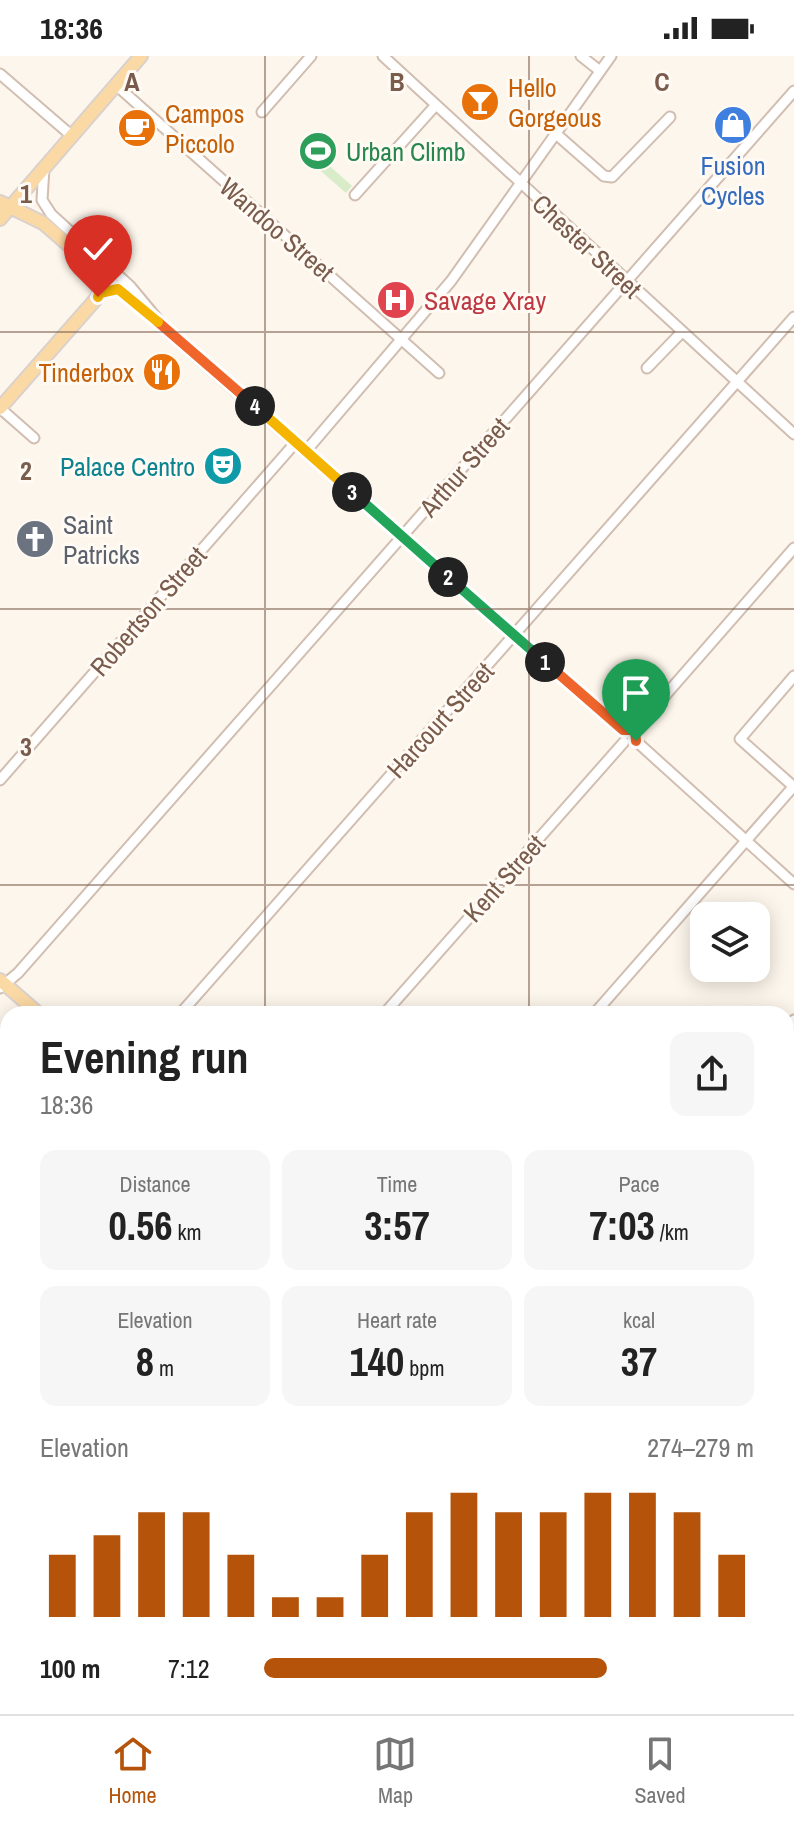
<!DOCTYPE html>
<meta charset="utf-8">
<style>
:root{--surface:#fff;--page:#f6f6f6;--text:#222;--muted:#767676;--line:#e0e0e0;--accent:#b45309}
body{margin:0;font-family:"Archivo Narrow",sans-serif;background:var(--page);color:var(--text);height:100vh;display:flex;flex-direction:column;font-size:30px;white-space:nowrap}
*{box-sizing:border-box;margin:0}
p{font-size:26px;color:var(--muted)}
.icon{flex:none;width:44px;height:44px;fill:none;stroke:currentColor;stroke-width:2;stroke-linecap:round;stroke-linejoin:round}
.map{position:relative;flex:1;overflow:hidden}
.side{position:absolute;left:0px;top:950px;width:794px;height:708px;display:flex;flex-direction:column;background:var(--surface);border-radius:24px 24px 0 0;box-shadow:0 4px 20px #0003}
.side>*{flex:none}
.tools{position:absolute;left:690px;top:846px;display:grid;gap:16px}
.tools a{display:grid;place-items:center;width:80px;height:80px;border-radius:16px;background:var(--surface);box-shadow:0 4px 20px #0003;font-size:40px}
.pin{position:absolute;display:grid;place-items:center;width:68px;height:68px;color:#fff;margin:-82px -34px;border-radius:50% 50% 50% 0;rotate:-45deg;box-shadow:0 0 8px #0007}
.pin .icon{rotate:45deg}
.km{position:absolute;width:40px;height:40px;margin:-20px;border-radius:50%;background:#222;color:#fff;font-size:22px;line-height:40px;text-align:center}
.round{display:grid;place-items:center;flex:none;width:84px;height:84px;border-radius:16px;background:var(--page)}
.summary{display:flex;align-items:center;justify-content:space-between;height:136px;padding:0 40px}
h1{font-size:44px;font-weight:800;line-height:60px}
.stats{display:grid;grid-template-columns:repeat(3,1fr);gap:12px;height:136px;padding:8px 40px}
.stats div{display:grid;align-content:center;border-radius:16px;background:var(--page);text-align:center}
.stats b{font-size:40px;font-weight:800}
.stats small{font-size:22px;font-weight:400}
.stats p{font-size:22px}
.chart{height:224px;padding:16px 40px}
.chart p{display:flex;justify-content:space-between}
.chart svg{width:100%;height:144px;margin-top:8px;stroke:var(--accent);stroke-width:6}
ul{padding:0 40px;list-style:none;font-size:26px}
li{display:grid;grid-template-columns:128px 96px 1fr;align-items:center;height:60px}
li i{height:20px;border-radius:10px;background:var(--accent)}
.status{display:flex;justify-content:space-between;align-items:center;height:56px;padding:0 40px;background:var(--surface);direction:ltr}
.status svg{height:22px;fill:currentColor}
.menu{display:flex;justify-content:space-around;align-items:center;height:112px;border-top:2px solid var(--line);background:var(--surface);font-size:22px;color:var(--muted)}
.menu a{display:grid;justify-items:center;gap:4px}
.menu .active{color:var(--accent)}
.map>svg:first-child{display:block}
.green{fill:#d8ecc9}
.water{fill:#bfe3e8;stroke:#a5d3da;stroke-width:2}
.lines{fill:none;stroke-linecap:round;stroke-linejoin:round}
.ferry{stroke:#437c86;stroke-width:2;stroke-dasharray:10 8;stroke-linecap:butt}
.minor-casing{stroke:#d1beb0;stroke-width:13}
.major-casing{stroke:#dad1cd;stroke-width:16}
.minor{stroke:#fff;stroke-width:9}
.major{stroke:#fbd9a5;stroke-width:12}
.split-1-casing{stroke:#fff;stroke-width:16}
.split-2-casing{stroke:#fff;stroke-width:16}
.split-3-casing{stroke:#fff;stroke-width:16}
.split-4-casing{stroke:#fff;stroke-width:16}
.split-5-casing{stroke:#fff;stroke-width:16}
.split-6-casing{stroke:#fff;stroke-width:16}
.split-1{stroke:#f0652b;stroke-width:10}
.split-2{stroke:#22a559;stroke-width:10}
.split-3{stroke:#22a559;stroke-width:10}
.split-4{stroke:#f5b400;stroke-width:10}
.split-5{stroke:#f0652b;stroke-width:10}
.split-6{stroke:#f5b400;stroke-width:10}
.grid{fill:none;stroke:#7a5c4d;stroke-width:2;stroke-opacity:0.55}
.labels{text-anchor:middle;dominant-baseline:central;stroke-width:6;stroke-linejoin:round;paint-order:stroke}
.food-label{font-size:26px;fill:#c56008;stroke:#fffaf3;text-anchor:start}
.leisure-label{font-size:26px;fill:#27864d;stroke:#fffaf3;text-anchor:start}
.shop-label{font-size:26px;fill:#366cbe;stroke:#fffaf3}
.street-label{font-size:26px;fill:#7a5c4d;stroke:#fffaf3}
.health-label{font-size:26px;fill:#be3a42;stroke:#fffaf3;text-anchor:start}
.culture-label{font-size:26px;fill:#0d838f;stroke:#fffaf3;text-anchor:end}
.worship-label{font-size:26px;fill:#5b616d;stroke:#fffaf3;text-anchor:start}
.grid-label{font-size:26px;text-anchor:middle;font-weight:bold;fill:#7a5c4d;stroke:#fffaf3;stroke-width:6;stroke-linejoin:round;paint-order:stroke}
</style>
<div class="status"><b>18:36</b><svg viewBox="0 0 49 12"><path d="M0 12V9h3v3zM5 12V6h3v6zM10 12V3h3v9zM15 12V0h3v12zM26 1h20v11H26zM47 4h2v5h-2z"/></svg></div>
<div class="map">
<svg width="794" height="1658" viewBox="0 0 794 1658">
<rect width="100%" height="100%" fill="#fdf6ec"/>
<!-- green -->
<path class="green" d="M313 95 352 130 346 137 306 102Z"/>
<!-- water -->
<path class="water" d="M0 1283 8 1294V1650H224L227 1658H0Z"/>
<g class="lines">
<!-- ferry -->
<path class="ferry" d="M0 1537 8 1559
M40 1650 43 1658"/>
<defs>
<path id="minor" d="M383 0 794 378
M581 0 600 15
M0 18 72 80
M116 29 439 317
M262 56 311 0
M555 77 604 120 612 121 670 61
M44 112 42 144 51 158 130 230 169 277 623 674
M355 139 435 50
M108 223 149 258
M647 312 681 277
M0 352 34 382
M306 395 451 225 611 0
M635 674 794 492
M636 685 794 828
M0 724 296 386
M794 731 740 683 794 620
M0 932 18 917 794 35
M180 958 794 261
M384 958 624 686
M594 958 794 730
M786 973 794 964
M0 1149 8 1156
M0 1208 8 1217
M786 1231 794 1222
M786 1475 794 1466
M786 1521 794 1528
M333 1650 335 1658
M422 1650 431 1658
M565 1650 574 1658
M744 1658 750 1650"/>
<path id="major" d="M0 146 43 167 108 223 96 243 0 352
M0 163 141 0
M0 924 39 958
M786 1610 794 1617"/>
</defs>
<!-- minor casing -->
<use href="#minor" class="minor-casing"/>
<!-- major casing -->
<use href="#major" class="major-casing"/>
<!-- minor -->
<use href="#minor" class="minor"/>
<!-- major -->
<use href="#major" class="major"/>
</g>
<g class="lines">
<defs>
<path id="split-1" d="M545 606 623 674H635L636 685"/>
<path id="split-2" d="M448 521 545 606"/>
<path id="split-3" d="M352 436 448 521"/>
<path id="split-4" d="M255 350 352 436"/>
<path id="split-5" d="M158 266 255 350"/>
<path id="split-6" d="M98 241 100 237 118 233 158 266"/>
</defs>
<!-- split-1 casing -->
<use href="#split-1" class="split-1-casing"/>
<!-- split-2 casing -->
<use href="#split-2" class="split-2-casing"/>
<!-- split-3 casing -->
<use href="#split-3" class="split-3-casing"/>
<!-- split-4 casing -->
<use href="#split-4" class="split-4-casing"/>
<!-- split-5 casing -->
<use href="#split-5" class="split-5-casing"/>
<!-- split-6 casing -->
<use href="#split-6" class="split-6-casing"/>
<!-- split-1 -->
<use href="#split-1" class="split-1"/>
<!-- split-2 -->
<use href="#split-2" class="split-2"/>
<!-- split-3 -->
<use href="#split-3" class="split-3"/>
<!-- split-4 -->
<use href="#split-4" class="split-4"/>
<!-- split-5 -->
<use href="#split-5" class="split-5"/>
<!-- split-6 -->
<use href="#split-6" class="split-6"/>
</g>
<!-- grid -->
<path class="grid" d="M265 0V958M529 0V958M0 276H794M0 553H794M0 829H794M0 1105H8M786 1105H794M0 1382H8M786 1382H794M265 1650V1658M529 1650V1658"/>
<!-- icons -->
<defs>
<symbol id="bar-disc" viewBox="-11 -11 22 22"><circle r="9.5" fill="#e8710a" stroke="#fffaf3"/><path d="M-6-5H6L.8 .8V4.5H3.5V6h-7V4.5H-.8V.8Z" fill="#fff"/></symbol>
<symbol id="shop-disc" viewBox="-11 -11 22 22"><circle r="9.5" fill="#3f7fe0" stroke="#fffaf3"/><path d="M-5-2.5h2.3a2.7 3.5 0 0 1 5.4 0H5L5.5 6h-11ZM-1.5-2.5h3a1.5 2.3 0 0 0-3 0Z" fill="#fff"/></symbol>
<symbol id="cafe-disc" viewBox="-11 -11 22 22"><circle r="9.5" fill="#e8710a" stroke="#fffaf3"/><path d="M-5.5-4.5H6V0H3Q3 3.5 0 3.5H-2.5Q-5.5 3.5-5.5 0ZM3-3.2v2h1.7v-2ZM-6 4.5H4V6H-6Z" fill="#fff"/></symbol>
<symbol id="stadium-disc" viewBox="-11 -11 22 22"><circle r="9.5" fill="#2e9e5b" stroke="#fffaf3"/><path d="M0-5a6.5 5 0 1 0 0 10a6.5 5 0 1 0 0-10ZM-3.5-1.8h7v3.6h-7Z" fill="#fff"/></symbol>
<symbol id="hospital-disc" viewBox="-11 -11 22 22"><circle r="9.5" fill="#e0444e" stroke="#fffaf3"/><path d="M-5-5h3v3.5h4V-5h3V5h-3V1.5h-4V5h-3Z" fill="#fff"/></symbol>
<symbol id="restaurant-disc" viewBox="-11 -11 22 22"><circle r="9.5" fill="#e8710a" stroke="#fffaf3"/><path d="M-5-6h1v4h1v-4h1v4h1v-4h1v5L-1.5 .5V6h-2V.5L-5-1ZM5-6V6H3V1.5H1.5Q1.5-4 5-6Z" fill="#fff"/></symbol>
<symbol id="theatre-disc" viewBox="-11 -11 22 22"><circle r="9.5" fill="#0f9aa8" stroke="#fffaf3"/><path d="M-5-5.5Q0-4 5-5.5V0Q5 5 0 6Q-5 5-5 0ZM-3.3-2.5H-1v1.5H-3.3ZM1-2.5H3.3v1.5H1ZM-2.8 1Q0 5.5 2.8 1Z" fill="#fff"/></symbol>
<symbol id="church-disc" viewBox="-11 -11 22 22"><circle r="9.5" fill="#6b7280" stroke="#fffaf3"/><path d="M-1.2-6h2.4v3.5h3.3v2.4h-3.3V6h-2.4V-.1h-3.3v-2.4h3.3Z" fill="#fff"/></symbol>
</defs>
<g fill-rule="evenodd">
<use href="#bar-disc" x="458" y="24" width="44" height="44"/>
<use href="#shop-disc" x="711" y="47" width="44" height="44"/>
<use href="#cafe-disc" x="115" y="50" width="44" height="44"/>
<use href="#stadium-disc" x="296" y="73" width="44" height="44"/>
<use href="#hospital-disc" x="374" y="222" width="44" height="44"/>
<use href="#restaurant-disc" x="140" y="294" width="44" height="44"/>
<use href="#theatre-disc" x="201" y="388" width="44" height="44"/>
<use href="#church-disc" x="13" y="461" width="44" height="44"/>
</g>
<g class="labels">
<!-- food labels -->
<g class="food-label">
<text x="508" y="31">Hello<tspan x="508" dy="30">Gorgeous</tspan></text>
<text x="165" y="57">Campos<tspan x="165" dy="30">Piccolo</tspan></text>
<text x="134" y="316" text-anchor="end">Tinderbox</text>
</g>
<!-- leisure labels -->
<g class="leisure-label">
<text x="346" y="95">Urban Climb</text>
</g>
<!-- shop labels -->
<g class="shop-label">
<text x="733" y="109">Fusion<tspan x="733" dy="30">Cycles</tspan></text>
</g>
<!-- street labels -->
<g class="street-label">
<text transform="translate(277 173) rotate(41)">Wandoo Street</text>
<text transform="translate(587 190) rotate(43)">Chester Street</text>
<text transform="translate(464 411) rotate(-49)">Arthur Street</text>
<text transform="translate(148 555) rotate(-49)">Robertson Street</text>
<text transform="translate(440 664) rotate(-48)">Harcourt Street</text>
<text transform="translate(504 822) rotate(-48)">Kent Street</text>
</g>
<!-- health labels -->
<g class="health-label">
<text x="424" y="244">Savage Xray</text>
</g>
<!-- culture labels -->
<g class="culture-label">
<text x="195" y="410">Palace Centro</text>
</g>
<!-- worship labels -->
<g class="worship-label">
<text x="63" y="468">Saint<tspan x="63" dy="30">Patricks</tspan></text>
</g>
</g>
<g class="grid-label">
<text x="132" y="35">A</text>
<text x="397" y="35">B</text>
<text x="662" y="35">C</text>
<text x="26" y="147">1</text>
<text x="26" y="424">2</text>
<text x="26" y="700">3</text>
</g>
</svg>
<div class="tools">
<a><svg class="icon" aria-label="layers" viewBox="0 0 24 24"><path d="M12 4l9 5-9 5-9-5zM3 14l9 5 9-5"/></svg></a>
</div>
<div class="pin" style="left:636px;top:685px;background:#1e9e55"><svg class="icon" aria-label="arrive" viewBox="0 0 24 24"><path d="M6 21V4h12l-3 4 3 4H6"/></svg></div>
<div class="pin" style="left:98px;top:241px;background:#d93025"><svg class="icon" aria-label="check" viewBox="0 0 24 24"><path d="M5 12l5 5 9-10"/></svg></div>
<b class="km" style="left:545px;top:606px">1</b>
<b class="km" style="left:448px;top:521px">2</b>
<b class="km" style="left:352px;top:436px">3</b>
<b class="km" style="left:255px;top:350px">4</b>
<section class="side">
<div class="summary"><div><h1>Evening run</h1><p>18:36</p></div><a class="round"><svg class="icon" aria-label="share" viewBox="0 0 24 24"><path d="M12 15V3M7 8l5-5 5 5M5 13v7h14v-7"/></svg></a></div>
<div class="stats">
<div><p>Distance</p><b>0.56<small> km</small></b></div>
<div><p>Time</p><b>3:57</b></div>
<div><p>Pace</p><b>7:03<small> /km</small></b></div>
</div>
<div class="stats">
<div><p>Elevation</p><b>8<small> m</small></b></div>
<div><p>Heart rate</p><b>140<small> bpm</small></b></div>
<div><p>kcal</p><b>37</b></div>
</div>
<div class="chart"><p><span>Elevation</span>274–279 m</p>
<svg viewBox="0 0 160 44" preserveAspectRatio="none"><path d="M5 44V25M15 44V19M25 44V12M35 44V12M45 44V25M55 44V38M65 44V38M75 44V25M85 44V12M95 44V6M105 44V12M115 44V12M125 44V6M135 44V6M145 44V12M155 44V25"/></svg>
</div>
<ul>
<li><b>100 m</b>7:12<i style="width:70%"></i></li>
</ul>
</section>
</div>
<nav class="menu">
<a class="active"><svg class="icon" aria-label="home" viewBox="0 0 24 24"><path d="M3 11l9-7 9 7M6 9v11h12V9"/></svg>Home</a>
<a><svg class="icon" aria-label="map" viewBox="0 0 24 24"><path d="M3 6l6-2 6 2 6-2v14l-6 2-6-2-6 2zM9 4v14M15 6v14"/></svg>Map</a>
<a><svg class="icon" aria-label="saved" viewBox="0 0 24 24"><path d="M7 4h10v16l-5-4-5 4z"/></svg>Saved</a>
</nav>
